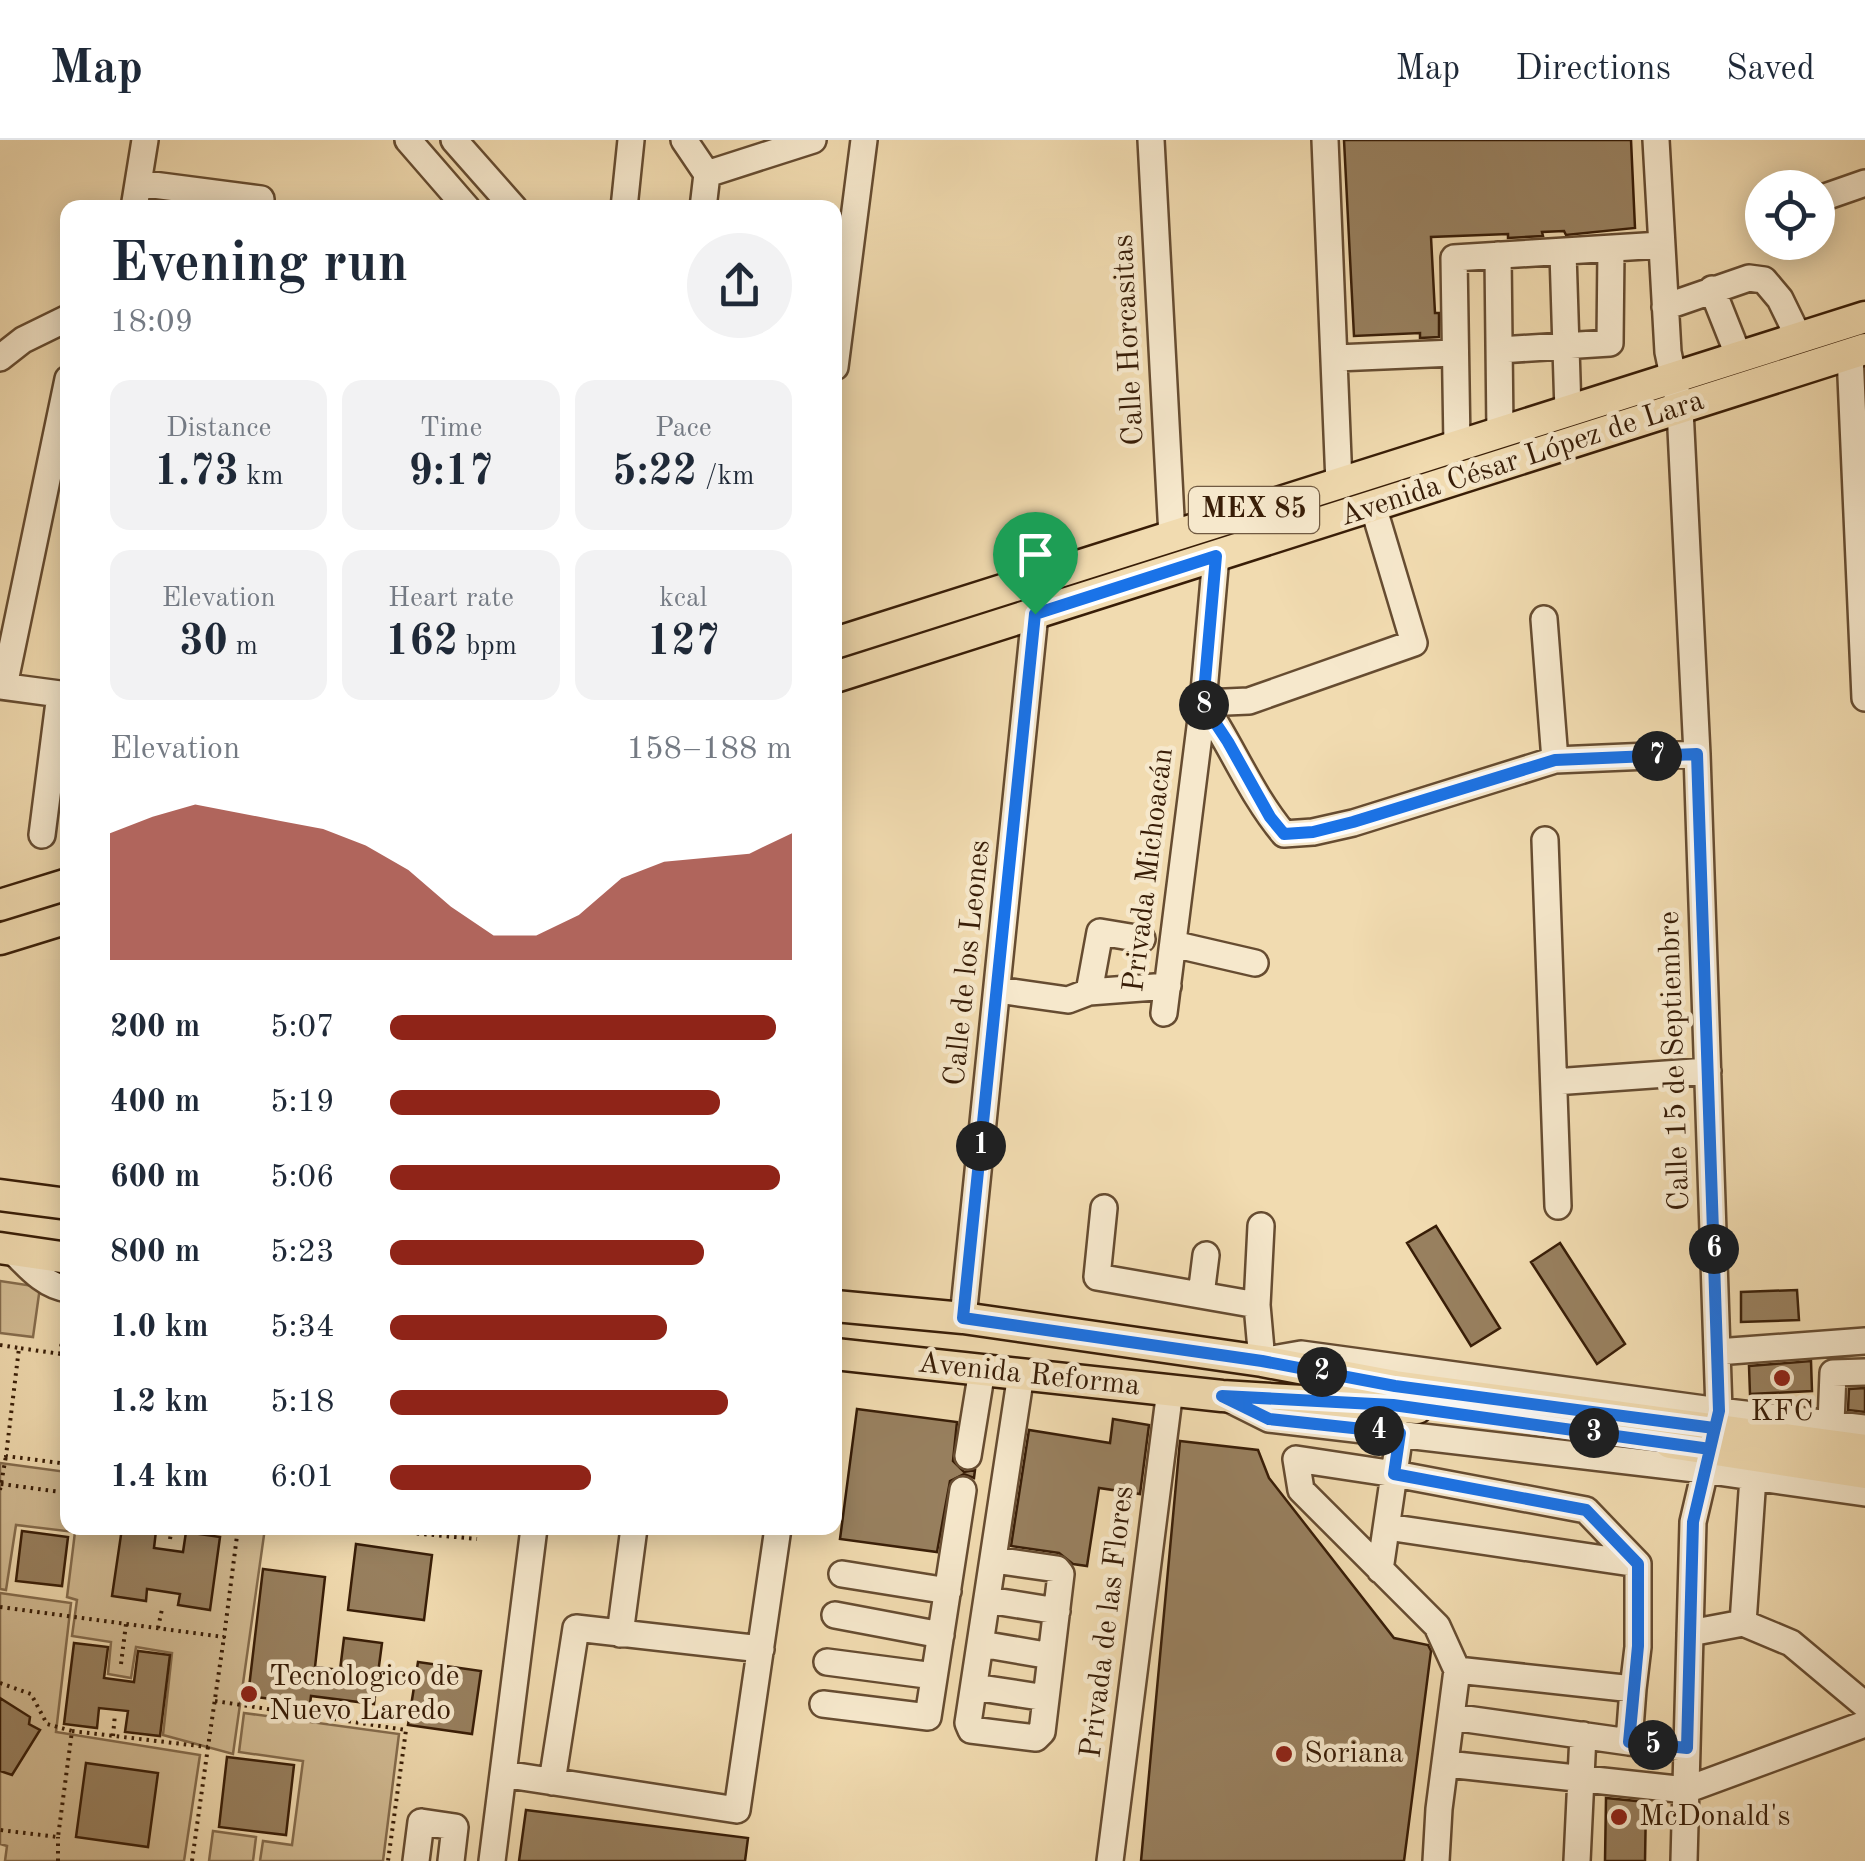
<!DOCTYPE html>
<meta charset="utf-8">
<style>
:root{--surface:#fff;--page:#f2f2f3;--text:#1f2937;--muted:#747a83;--line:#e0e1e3;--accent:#8f2418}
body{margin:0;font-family:"Old Standard TT",serif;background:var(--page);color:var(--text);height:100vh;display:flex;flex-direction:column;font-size:38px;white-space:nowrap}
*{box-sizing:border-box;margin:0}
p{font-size:32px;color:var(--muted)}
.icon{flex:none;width:55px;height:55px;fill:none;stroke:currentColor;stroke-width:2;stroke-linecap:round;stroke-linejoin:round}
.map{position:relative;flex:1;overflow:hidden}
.drawer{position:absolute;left:60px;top:60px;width:782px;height:1335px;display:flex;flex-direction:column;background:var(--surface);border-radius:20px;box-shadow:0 5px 25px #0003}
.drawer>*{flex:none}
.buttons{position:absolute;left:1745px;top:30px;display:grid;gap:20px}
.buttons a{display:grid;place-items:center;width:90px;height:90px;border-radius:50%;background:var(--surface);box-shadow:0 5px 25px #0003;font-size:50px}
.pin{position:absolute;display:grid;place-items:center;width:85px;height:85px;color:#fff;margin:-102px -42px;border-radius:50% 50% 50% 0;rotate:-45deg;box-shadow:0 0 10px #0007}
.pin .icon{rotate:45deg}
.km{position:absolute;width:50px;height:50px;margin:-25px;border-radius:50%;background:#222;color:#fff;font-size:28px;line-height:50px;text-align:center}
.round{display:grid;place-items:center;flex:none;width:105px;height:105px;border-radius:52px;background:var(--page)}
.headline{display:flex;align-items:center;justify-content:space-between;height:170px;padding:0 50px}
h1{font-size:55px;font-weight:800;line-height:75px}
.figures{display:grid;grid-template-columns:repeat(3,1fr);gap:15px;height:170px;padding:10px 50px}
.figures div{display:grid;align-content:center;border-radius:20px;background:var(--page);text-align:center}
.figures b{font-size:42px;font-weight:800}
.figures small{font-size:28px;font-weight:400}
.figures p{font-size:28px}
.chart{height:280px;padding:20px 50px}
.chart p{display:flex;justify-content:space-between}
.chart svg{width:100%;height:180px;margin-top:10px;fill:var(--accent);opacity:.7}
ul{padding:0 50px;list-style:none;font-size:32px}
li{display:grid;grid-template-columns:160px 120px 1fr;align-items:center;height:75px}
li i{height:25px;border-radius:12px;background:var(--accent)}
header{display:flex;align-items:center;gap:60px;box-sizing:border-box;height:140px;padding:0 50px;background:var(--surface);border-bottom:2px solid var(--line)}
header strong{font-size:48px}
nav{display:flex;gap:55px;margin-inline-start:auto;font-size:35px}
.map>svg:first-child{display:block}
.green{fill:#d2bb93;stroke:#856c4d;stroke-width:2.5}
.building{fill:#98805f;stroke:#381d07;stroke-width:2.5}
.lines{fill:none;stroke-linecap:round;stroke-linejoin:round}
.minor-casing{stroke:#664c31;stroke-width:30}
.major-casing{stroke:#381d07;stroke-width:35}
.path{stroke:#381d07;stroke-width:4;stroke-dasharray:2.5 5;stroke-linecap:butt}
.minor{stroke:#f6e8cc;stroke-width:25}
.major{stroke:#f1dbb0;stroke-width:30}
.route-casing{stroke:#fff;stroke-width:20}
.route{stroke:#1a73e8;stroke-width:12}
.poi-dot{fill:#8f2418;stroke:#f6e8cc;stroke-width:4}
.labels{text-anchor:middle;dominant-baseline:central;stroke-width:9;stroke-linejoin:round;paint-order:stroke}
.shield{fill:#f6e8cc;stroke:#715a42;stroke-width:2.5}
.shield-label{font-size:28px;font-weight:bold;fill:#381d07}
.street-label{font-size:30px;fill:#381d07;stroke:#f6e8cc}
.poi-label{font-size:30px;fill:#381d07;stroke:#f6e8cc;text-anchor:start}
</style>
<header>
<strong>Map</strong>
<nav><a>Map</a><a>Directions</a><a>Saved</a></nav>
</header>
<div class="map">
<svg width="1865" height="1721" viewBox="0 0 1865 1721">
<rect width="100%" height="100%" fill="#f1dbb0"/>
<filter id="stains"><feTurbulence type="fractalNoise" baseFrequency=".002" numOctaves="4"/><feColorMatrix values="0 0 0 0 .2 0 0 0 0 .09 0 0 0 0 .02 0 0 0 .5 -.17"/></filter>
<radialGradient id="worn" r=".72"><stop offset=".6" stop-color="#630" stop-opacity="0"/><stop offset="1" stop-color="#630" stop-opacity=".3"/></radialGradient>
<!-- green -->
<path class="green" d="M0 1141 40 1147 33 1197 0 1193Z
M0 1323 67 1332 68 1388H265L233 1614 163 1595 172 1513 136 1507 131 1538 108 1534 111 1502 72 1496 77 1460 67 1457 75 1392 16 1385 6 1450 0 1449Z
M0 1453 71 1463 56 1592 200 1615 184 1721H5L7 1706 0 1704Z
M244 1573 399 1594 383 1721H260L263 1701 292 1705 303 1621 239 1612Z
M213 1691 256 1697 253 1721H209Z"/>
<!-- building -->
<path class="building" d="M1344 0H1631L1635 88 1566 95 1564 91 1542 92 1543 96 1508 98V94L1431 97 1435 173H1439V197L1420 198V193L1354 196Z
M1436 1086 1500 1188 1471 1206 1407 1103Z
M1560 1103 1625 1204 1597 1224 1531 1122Z
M1797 1150 1799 1180 1741 1182V1152Z
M1811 1221 1812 1251 1750 1254 1749 1226Z
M1865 1248V1272L1848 1270 1849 1249Z
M857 1269 957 1282 953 1321 964 1332 975 1330 974 1338 964 1334 950 1341 937 1412 840 1399Z
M1113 1279 1149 1285 1140 1354 1099 1348 1087 1426 1073 1424 1059 1413 1011 1406 1029 1290 1110 1303Z
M1180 1301 1258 1310 1269 1338 1394 1498 1428 1505 1431 1511 1404 1721H1141Z
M122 1388 156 1391 154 1408 183 1412 186 1392 220 1397 210 1470 178 1465 180 1454 147 1449 146 1461 112 1456Z
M22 1391 68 1397 62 1446 16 1441Z
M356 1404 432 1415 424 1480 348 1470Z
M263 1429 325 1437 315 1527 340 1530 344 1498 382 1503 374 1564 311 1556 310 1564 248 1556Z
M74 1503 108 1507 104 1538 134 1542 138 1511 170 1515 160 1596 125 1592 128 1571 99 1568 97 1588 64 1584Z
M418 1522 481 1531 472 1594 408 1585Z
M0 1558 30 1577 29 1584 40 1590 12 1635 0 1631Z
M227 1617 294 1625 286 1695 219 1687Z
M86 1623 158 1633 148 1707 76 1697Z
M1606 1658 1646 1662 1645 1721H1605Z
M526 1670 748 1698 745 1721H519Z"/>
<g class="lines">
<defs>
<path id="minor" d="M408 0 467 68
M454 0 514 68
M684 0 707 34
M1151 0 1172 396
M1325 0 1339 343
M1656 0 1668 212 1680 269 1697 614 1719 1271 1693 1382 1684 1721
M707 34 813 0
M138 43 261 59
M1822 58 1865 43
M134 68 145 0
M624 68 631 0
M703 68 707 34
M1563 113 1568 271
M1498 115 1500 292
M1712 149 1739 217
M1665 167 1749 138 1764 140 1780 159 1799 198
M1500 210 1610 203 1611 110
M1850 214 1865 558
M0 218 23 200 68 178
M1336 218 1454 213
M835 227 864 0
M1457 306 1454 118 1661 105
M1544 479 1555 620
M0 546 60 554 42 695
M4 546 68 239
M1203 563C1232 606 1251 655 1284 694L1313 692 1353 683 1555 620 1697 614
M1203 563 1249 561 1414 503 1373 366
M1545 700 1558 1066
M1173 804 1255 823
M998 850 1068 860 1089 852 1168 846
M1089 852 1100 792 1142 799
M1164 873 1203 563 1216 416
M1554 942 1708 931
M1104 1068 1097 1137 1257 1165
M1261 1086 1257 1165 1262 1221 1301 1214 1719 1271 1865 1288
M12 1110C28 1126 44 1146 68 1149
M1201 1155 1206 1115
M963 1178 1035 474
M1717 1212 1865 1201
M1227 1258 1269 1279 1704 1330 1865 1353
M1831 1283 1833 1233 1865 1232
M968 1316 982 1230
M1753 1337 1743 1483 1791 1503 1865 1565
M1387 1387 1638 1424 1586 1370 1395 1334 1296 1319 1301 1350 1437 1486 1457 1530 1439 1669 1436 1721
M994 1420 1057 1429 1061 1434 1042 1592 1036 1598 971 1590 968 1583 1021 1234
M1380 1430 1400 1293
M842 1434 948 1451
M988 1460 1057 1471
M835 1475 941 1495
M1690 1493 1743 1483
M620 1494 634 1388
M981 1504 1051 1516
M827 1522 934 1536
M1457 1530 1633 1549 1629 1602 1687 1608
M974 1547 1046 1558
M1633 1549 1638 1507V1424
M823 1564 928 1577 963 1350
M1452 1577 1629 1602
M1447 1624 1686 1650 1865 1584
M503 1634 737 1670 778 1388
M552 1642 576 1488 761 1509
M416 1721 421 1682 455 1687 451 1721
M492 1721 534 1388
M1110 1721 1170 1250
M1577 1721 1583 1595"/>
<path id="major" d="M835 503 1865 177
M835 537 1865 209
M0 765 68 744
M0 799 68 778
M0 1055 68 1064
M0 1108 68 1118
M835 1166 963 1178 1262 1221 1395 1246 1865 1310
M835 1214 1222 1256 1417 1268
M1670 1303 1865 1333"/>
</defs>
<!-- minor casing -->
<use href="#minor" class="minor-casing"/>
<!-- major casing -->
<use href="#major" class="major-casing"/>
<!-- path -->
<path class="path" d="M0 1205 19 1208
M60 1214 67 1169
M68 1215 19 1208 6 1316 68 1324
M1 1344 68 1353
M0 1350 6 1316
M357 1388 477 1399
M170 1399 172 1388
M0 1467 224 1497 238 1388
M158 1488 162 1469
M121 1524 126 1484
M0 1543 31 1554 47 1584 72 1591 58 1697 0 1690
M215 1561 406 1590 388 1721
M72 1591 208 1607 224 1497
M113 1596 115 1574
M58 1721V1697
M192 1721 208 1607"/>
<!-- minor -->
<use href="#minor" class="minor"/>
<!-- major -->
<use href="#major" class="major"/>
</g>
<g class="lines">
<defs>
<path id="route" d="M1035 474 963 1178 1262 1221 1395 1246 1714 1288 1710 1309 1393 1265 1222 1256 1269 1279 1400 1293 1394 1334 1586 1370 1638 1424V1506L1629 1602 1687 1608 1693 1382 1719 1271 1697 614 1555 620 1353 682 1313 692 1284 694 1270 677 1228 602 1203 564 1216 416 1035 474"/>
</defs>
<!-- route casing -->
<use href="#route" class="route-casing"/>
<!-- route -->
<use href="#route" class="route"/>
</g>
<!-- markers -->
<g class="poi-dot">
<circle cx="1782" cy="1238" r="10"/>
<circle cx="249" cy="1554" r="10"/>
<circle cx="1284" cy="1614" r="10"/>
<circle cx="1619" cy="1677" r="10"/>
</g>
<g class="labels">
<!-- shield labels -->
<rect class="shield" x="1189" y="347" width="130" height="46" rx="8"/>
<g class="shield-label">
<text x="1254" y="370">MEX 85</text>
</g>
<!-- street labels -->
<g class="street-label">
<text transform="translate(1129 200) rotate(-93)">Calle Horcasitas</text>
<text transform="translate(1522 319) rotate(-18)">Avenida César López de Lara</text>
<text transform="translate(1149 730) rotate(-83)">Privada Michoacán</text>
<text transform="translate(968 823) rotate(-84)">Calle de los Leones</text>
<text transform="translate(1675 921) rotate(-92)">Calle 15 de Septiembre</text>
<text transform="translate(1029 1235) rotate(6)">Avenida Reforma</text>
<text transform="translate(1108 1482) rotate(-83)">Privada de las Flores</text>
</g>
<!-- poi labels -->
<g class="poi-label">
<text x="1782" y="1272" text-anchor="middle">KFC</text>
<text x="269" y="1537">Tecnologico de<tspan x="269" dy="34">Nuevo Laredo</tspan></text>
<text x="1304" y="1614">Soriana</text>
<text x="1639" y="1677">McDonald's</text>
</g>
</g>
<rect width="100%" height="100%" filter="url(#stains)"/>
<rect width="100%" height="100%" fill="url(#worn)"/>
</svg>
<div class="buttons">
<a><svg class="icon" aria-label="locate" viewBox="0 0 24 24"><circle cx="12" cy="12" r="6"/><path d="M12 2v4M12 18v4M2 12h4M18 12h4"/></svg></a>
</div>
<div class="pin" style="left:1035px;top:474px;background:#1e9e55"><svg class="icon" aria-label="arrive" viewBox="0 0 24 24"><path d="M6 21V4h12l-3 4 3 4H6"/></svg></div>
<b class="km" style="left:981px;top:1006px">1</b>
<b class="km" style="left:1322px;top:1232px">2</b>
<b class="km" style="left:1594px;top:1293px">3</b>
<b class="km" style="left:1379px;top:1291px">4</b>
<b class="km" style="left:1653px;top:1605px">5</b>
<b class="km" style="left:1714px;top:1109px">6</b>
<b class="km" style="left:1657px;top:616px">7</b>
<b class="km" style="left:1204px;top:565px">8</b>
<section class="drawer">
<div class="headline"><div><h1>Evening run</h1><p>18:09</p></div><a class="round"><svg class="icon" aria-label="share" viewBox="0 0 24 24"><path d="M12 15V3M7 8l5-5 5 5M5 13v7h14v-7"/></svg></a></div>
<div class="figures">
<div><p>Distance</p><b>1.73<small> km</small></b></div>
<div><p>Time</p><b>9:17</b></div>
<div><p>Pace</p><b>5:22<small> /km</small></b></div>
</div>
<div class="figures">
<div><p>Elevation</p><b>30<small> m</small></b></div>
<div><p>Heart rate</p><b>162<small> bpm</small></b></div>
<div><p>kcal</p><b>127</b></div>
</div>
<div class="chart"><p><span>Elevation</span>158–188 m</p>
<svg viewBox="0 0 160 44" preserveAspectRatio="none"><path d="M0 44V13L10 9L20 6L30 8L40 10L50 12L60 16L70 22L80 31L90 38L100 38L110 33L120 24L130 20L140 19L150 18L160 13V44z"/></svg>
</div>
<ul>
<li><b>200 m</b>5:07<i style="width:96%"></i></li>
<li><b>400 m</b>5:19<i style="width:82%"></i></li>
<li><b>600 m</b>5:06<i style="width:97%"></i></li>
<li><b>800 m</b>5:23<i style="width:78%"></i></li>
<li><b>1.0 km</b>5:34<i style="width:69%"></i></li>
<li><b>1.2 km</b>5:18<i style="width:84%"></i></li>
<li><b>1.4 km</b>6:01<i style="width:50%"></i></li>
</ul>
</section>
</div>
